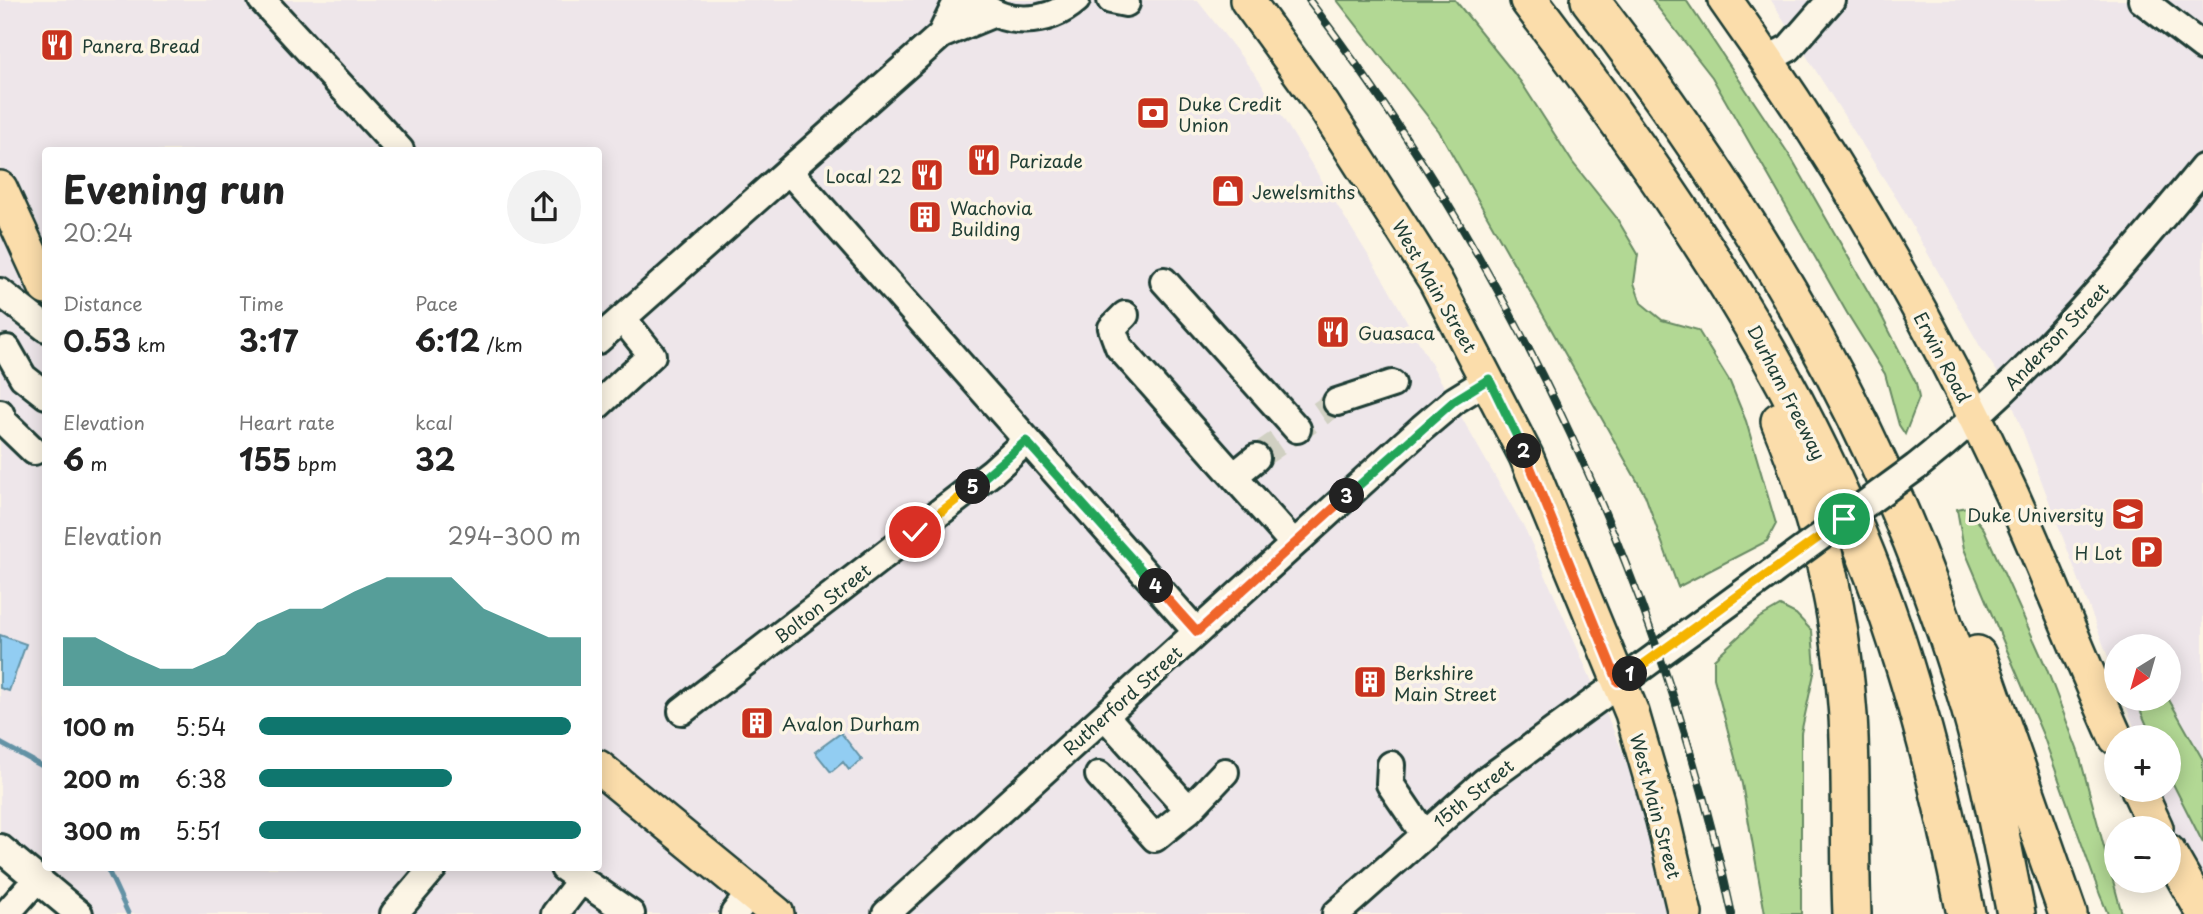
<!DOCTYPE html>
<meta charset="utf-8">
<style>
:root{--surface:#fff;--page:#f2f2f2;--text:#222;--muted:#767676;--accent:#0f766e}
body{margin:0;font-family:"Playpen Sans",sans-serif;background:var(--page);color:var(--text);height:100vh;display:flex;flex-direction:column;font-size:26px;white-space:nowrap}
*{box-sizing:border-box;margin:0}
p{font-size:23px;color:var(--muted)}
.icon{flex:none;width:38px;height:38px;fill:none;stroke:currentColor;stroke-width:2;stroke-linecap:round;stroke-linejoin:round}
.map{position:relative;flex:1;overflow:hidden}
.details{position:absolute;left:42px;top:147px;width:560px;height:724px;display:flex;flex-direction:column;background:var(--surface);border-radius:7px;box-shadow:0 4px 18px #0003}
.details>*{flex:none}
.needle{width:46px;rotate:217deg}
.controls{position:absolute;left:2104px;top:634px;display:grid;gap:14px}
.controls a{display:grid;place-items:center;width:77px;height:77px;border-radius:50%;background:var(--surface);box-shadow:0 4px 18px #0003;font-size:35px}
.pin{position:absolute;display:grid;place-items:center;width:60px;height:60px;color:#fff;margin:-30px;border:4px solid #fff;border-radius:50%;box-shadow:0 2px 7px #0007}
.km{position:absolute;width:35px;height:35px;margin:-18px;border-radius:50%;background:#222;color:#fff;font-size:19px;line-height:35px;text-align:center}
.round{display:grid;place-items:center;flex:none;width:74px;height:74px;border-radius:37px;background:var(--page)}
.overview{display:flex;align-items:center;justify-content:space-between;height:119px;padding:0 21px}
h1{font-size:38px;font-weight:700;line-height:52px}
.stats{display:grid;grid-template-columns:repeat(3,1fr);gap:10px;height:119px;padding:7px 21px}
.stats div{display:grid;align-content:center}
.stats b{font-size:30px;font-weight:700}
.stats small{font-size:19px;font-weight:400}
.stats p{font-size:19px}
.chart{height:196px;padding:14px 21px}
.chart p{display:flex;justify-content:space-between}
.chart svg{width:100%;height:126px;margin-top:7px;fill:var(--accent);opacity:.7}
ul{padding:0 21px;list-style:none;font-size:23px}
li{display:grid;grid-template-columns:112px 84px 1fr;align-items:center;height:52px}
li i{height:18px;border-radius:9px;background:var(--accent)}
.map>svg:first-child{display:block}
.built{fill:#eee6ea;fill-rule:evenodd}
.green{fill:#b2d894;stroke:#688a64;stroke-width:2}
.water{fill:#92cdf2;stroke:#6493a6;stroke-width:2}
.lines{fill:none;stroke-linecap:round;stroke-linejoin:round}
.stream{stroke:#6493a6;stroke-width:5}
.minor-tunnel{stroke:#d0d0c2;stroke-width:26;stroke-dasharray:26 13;stroke-linecap:butt}
.minor-casing{stroke:#1f3d34;stroke-width:32}
.major-casing{stroke:#1f3d34;stroke-width:38}
.highway-casing{stroke:#1f3d34;stroke-width:42}
.minor{stroke:#fcf5e5;stroke-width:26}
.major{stroke:#fbddab;stroke-width:33}
.highway{stroke:#fbddab;stroke-width:37}
.rail-casing{stroke:#1f3d34;stroke-width:8}
.rail{stroke:#fcf5e5;stroke-width:5;stroke-dasharray:16;stroke-linecap:butt}
.minor-bridge-casing{stroke:#1f3d34;stroke-width:32;stroke-linecap:butt}
.minor-bridge{stroke:#fcf5e5;stroke-width:26}
.split-1-casing{stroke:#fff;stroke-width:14}
.split-2-casing{stroke:#fff;stroke-width:14}
.split-3-casing{stroke:#fff;stroke-width:14}
.split-4-casing{stroke:#fff;stroke-width:14}
.split-5-casing{stroke:#fff;stroke-width:14}
.split-6-casing{stroke:#fff;stroke-width:14}
.split-1{stroke:#f5b400;stroke-width:9}
.split-2{stroke:#f0652b;stroke-width:9}
.split-3{stroke:#22a559;stroke-width:9}
.split-4{stroke:#f0652b;stroke-width:9}
.split-5{stroke:#22a559;stroke-width:9}
.split-6{stroke:#f5b400;stroke-width:9}
.labels{text-anchor:middle;dominant-baseline:central;stroke-width:7;stroke-linejoin:round;paint-order:stroke}
.poi-label{font-size:18px;fill:#1f3d34;stroke:#fcf5e5;text-anchor:start}
.street-label{font-size:18px;fill:#1f3d34;stroke:#fcf5e5}
</style>
<div class="map">
<svg width="2203" height="914" viewBox="0 0 2203 914">
<rect width="100%" height="100%" fill="#fcf5e5"/>
<filter id="ink" filterUnits="userSpaceOnUse"><feTurbulence type="fractalNoise" baseFrequency=".0143" numOctaves="2"/><feDisplacementMap in="SourceGraphic" scale="14" xChannelSelector="R" yChannelSelector="G"/><feConvolveMatrix kernelMatrix="1 2 1 2 8 2 1 2 1" color-interpolation-filters="sRGB"/></filter>
<g filter="url(#ink)">
<!-- built -->
<path class="built" d="M0 0H1197L1258 78 1383 279 1526 531 1672 864 1681 914H79L0 848ZM46 150H598V868H46Z
M1771 0H2203V898L2196 890 2158 789H2168V737H2138L2123 698H2168V646H2116V678L2004 382 1981 348 1900 204Z"/>
<!-- green -->
<path class="green" d="M1337 0H1455L1521 82 1573 163 1616 217 1638 254 1634 283 1641 303 1662 320 1698 330 1730 382 1746 421 1776 524 1767 541 1678 587 1645 495 1439 131Z
M1652 0H1686L1792 159 1877 307 1916 383 1919 398 1905 434 1899 425 1885 374 1847 313 1712 77Z
M1966 507 1984 529 2046 667 2079 754 2122 914H2108L2100 895 2043 735 1964 549 1957 509Z
M1780 606 1796 614 1812 631 1815 669 1801 733V914H1765L1742 784 1714 678V659L1759 618Z
M2135 698H2168L2203 760V843L2168 774V737H2152Z"/>
<!-- water -->
<path class="water" d="M0 635 26 644 9 691 0 688Z
M841 733 862 760 849 770 843 762 831 772 815 752Z"/>
<g class="lines">
<!-- stream -->
<path class="stream" d="M0 743 46 768
M107 868 128 913"/>
<!-- minor-tunnel -->
<path class="minor-tunnel" d="M1256 458 1337 402"/>
<defs>
<path id="minor" d="M262 0 400 150
M976 0C1003 27 1047 25 1076 0
M1111 0 1126 3
M2142 0 2203 47
M941 35 958 0
M1766 60 1789 48 1831 0
M789 171 1197 632
M1164 281 1297 429
M0 292 46 328
M1125 315 1112 328 1119 347 1294 544
M598 340 941 35 992 14
M7 349 23 377 46 395
M1337 402 1392 384
M598 405 652 355 623 319
M0 413 4 422 34 451
M1916 467C2026 380 2115 275 2203 168
M1234 476 1256 458
M682 711 992 472 1026 441
M1391 765 1390 784 1424 834
M1099 775 1155 838 1189 810 1105 716
M1189 810 1225 772
M0 848 79 914
M564 868 631 914
M6 914 37 879
M394 914 433 868
M555 914 581 880
M734 914 750 893
M886 914 1422 428 1455 400 1489 379
M1336 914 1484 782 1772 572"/>
<path id="major" d="M1247 0 1323 105 1435 280 1526 456 1632 713 1663 820 1685 914
M1725 0C1835 154 1933 322 2012 495 2048 575 2080 658 2116 738
M0 188 46 288
M598 767 777 914
M2138 789 2156 828
M2168 851 2203 912"/>
<path id="highway" d="M1529 0C1670 186 1805 381 1884 603 1920 705 1945 809 1966 914
M1590 0C1752 211 1886 431 1964 687 1987 762 2001 838 2016 914
M1780 421C1819 514 1841 616 1848 716 1852 782 1849 848 1852 914
M1977 655 2068 914"/>
</defs>
<!-- minor casing -->
<use href="#minor" class="minor-casing"/>
<!-- major casing -->
<use href="#major" class="major-casing"/>
<!-- highway casing -->
<use href="#highway" class="highway-casing"/>
<!-- minor -->
<use href="#minor" class="minor"/>
<!-- major -->
<use href="#major" class="major"/>
<!-- highway -->
<use href="#highway" class="highway"/>
<defs>
<path id="rail" d="M1309 0C1514 270 1660 583 1732 914"/>
</defs>
<!-- rail casing -->
<use href="#rail" class="rail-casing"/>
<!-- rail -->
<use href="#rail" class="rail"/>
<defs>
<path id="minor-bridge" d="M1772 572 1916 467"/>
</defs>
<!-- minor-bridge casing -->
<use href="#minor-bridge" class="minor-bridge-casing"/>
<!-- minor-bridge -->
<use href="#minor-bridge" class="minor-bridge"/>
</g>
</g>
<g class="lines" filter="url(#ink)">
<defs>
<path id="split-1" d="M1630 674 1844 519"/>
<path id="split-2" d="M1524 451 1618 682 1630 674"/>
<path id="split-3" d="M1347 496 1455 400 1489 379 1524 451"/>
<path id="split-4" d="M1156 586 1197 632 1347 496"/>
<path id="split-5" d="M973 487 1026 441 1156 586"/>
<path id="split-6" d="M915 532 973 487"/>
</defs>
<!-- split-1 casing -->
<use href="#split-1" class="split-1-casing"/>
<!-- split-2 casing -->
<use href="#split-2" class="split-2-casing"/>
<!-- split-3 casing -->
<use href="#split-3" class="split-3-casing"/>
<!-- split-4 casing -->
<use href="#split-4" class="split-4-casing"/>
<!-- split-5 casing -->
<use href="#split-5" class="split-5-casing"/>
<!-- split-6 casing -->
<use href="#split-6" class="split-6-casing"/>
<!-- split-1 -->
<use href="#split-1" class="split-1"/>
<!-- split-2 -->
<use href="#split-2" class="split-2"/>
<!-- split-3 -->
<use href="#split-3" class="split-3"/>
<!-- split-4 -->
<use href="#split-4" class="split-4"/>
<!-- split-5 -->
<use href="#split-5" class="split-5"/>
<!-- split-6 -->
<use href="#split-6" class="split-6"/>
</g>
<!-- icons -->
<defs>
<symbol id="restaurant-square" viewBox="-11 -11 22 22"><rect x="-9" y="-9" width="18" height="18" rx="4" fill="#c8321e" stroke="#fcf5e5"/><path d="M-5-6h1v4h1v-4h1v4h1v-4h1v5L-1.5 .5V6h-2V.5L-5-1ZM5-6V6H3V1.5H1.5Q1.5-4 5-6Z" fill="#fff"/></symbol>
<symbol id="bank-square" viewBox="-11 -11 22 22"><rect x="-9" y="-9" width="18" height="18" rx="4" fill="#c8321e" stroke="#fcf5e5"/><path d="M-6-4H6V4H-6ZM0-2.3a2.3 2.3 0 1 0 0 4.6a2.3 2.3 0 1 0 0-4.6Z" fill="#fff"/></symbol>
<symbol id="shop-square" viewBox="-11 -11 22 22"><rect x="-9" y="-9" width="18" height="18" rx="4" fill="#c8321e" stroke="#fcf5e5"/><path d="M-5-2.5h2.3a2.7 3.5 0 0 1 5.4 0H5L5.5 6h-11ZM-1.5-2.5h3a1.5 2.3 0 0 0-3 0Z" fill="#fff"/></symbol>
<symbol id="building-square" viewBox="-11 -11 22 22"><rect x="-9" y="-9" width="18" height="18" rx="4" fill="#c8321e" stroke="#fcf5e5"/><path d="M-4-6H4V6H1V3H-1V6H-4ZM-2.5-4.3h1.7v1.8h-1.7ZM.8-4.3h1.7v1.8H.8ZM-2.5-1h1.7V.8h-1.7ZM.8-1h1.7V.8H.8Z" fill="#fff"/></symbol>
<symbol id="university-square" viewBox="-11 -11 22 22"><rect x="-9" y="-9" width="18" height="18" rx="4" fill="#c8321e" stroke="#fcf5e5"/><path d="M0-5L7-2L0 1L-7-2ZM-4 1L0 2.5L4 1V4Q0 6-4 4Z" fill="#fff"/></symbol>
<symbol id="parking-square" viewBox="-11 -11 22 22"><rect x="-9" y="-9" width="18" height="18" rx="4" fill="#c8321e" stroke="#fcf5e5"/><path d="M-3.5-5.5H1a3.5 3.5 0 0 1 0 7H-1V5.5H-3.5ZM-1-3.4V-.6H.8a1.4 1.4 0 0 0 0-2.8Z" fill="#fff"/></symbol>
</defs>
<g fill-rule="evenodd">
<use href="#restaurant-square" x="38" y="26" width="38" height="38"/>
<use href="#bank-square" x="1134" y="94" width="38" height="38"/>
<use href="#restaurant-square" x="965" y="141" width="38" height="38"/>
<use href="#restaurant-square" x="908" y="156" width="38" height="38"/>
<use href="#shop-square" x="1209" y="172" width="38" height="38"/>
<use href="#building-square" x="906" y="198" width="38" height="38"/>
<use href="#restaurant-square" x="1314" y="313" width="38" height="38"/>
<use href="#university-square" x="2109" y="495" width="38" height="38"/>
<use href="#parking-square" x="2128" y="533" width="38" height="38"/>
<use href="#building-square" x="1351" y="663" width="38" height="38"/>
<use href="#building-square" x="738" y="704" width="38" height="38"/>
</g>
<g class="labels">
<!-- poi labels -->
<g class="poi-label">
<text x="82" y="45">Panera Bread</text>
<text x="1178" y="103">Duke Credit<tspan x="1178" dy="21">Union</tspan></text>
<text x="1009" y="160">Parizade</text>
<text x="902" y="175" text-anchor="end">Local 22</text>
<text x="1252" y="191">Jewelsmiths</text>
<text x="950" y="207">Wachovia<tspan x="950" dy="21">Building</tspan></text>
<text x="1358" y="332">Guasaca</text>
<text x="2104" y="514" text-anchor="end">Duke University</text>
<text x="2122" y="552" text-anchor="end">H Lot</text>
<text x="1394" y="672">Berkshire<tspan x="1394" dy="21">Main Street</tspan></text>
<text x="782" y="723">Avalon Durham</text>
</g>
<!-- street labels -->
<g class="street-label">
<text transform="translate(1435 286) rotate(60)">West Main Street</text>
<text transform="translate(2056 336) rotate(-46)">Anderson Street</text>
<text transform="translate(1943 357) rotate(62)">Erwin Road</text>
<text transform="translate(1787 392) rotate(63)">Durham Freeway</text>
<text transform="translate(822 603) rotate(-38)">Bolton Street</text>
<text transform="translate(1122 700) rotate(-42)">Rutherford Street</text>
<text transform="translate(1473 793) rotate(-39)">15th Street</text>
<text transform="translate(1656 806) rotate(75)">West Main Street</text>
</g>
</g>
</svg>
<div class="controls">
<a><svg class="needle" viewBox="-14 -14 28 28"><path d="M0-13l5 13h-10z" fill="#e53935"/><path d="M0 13l5-13h-10z" fill="#767676"/></svg></a>
<a>+</a>
<a>−</a>
</div>
<div class="pin" style="left:1844px;top:519px;background:#1e9e55"><svg class="icon" aria-label="arrive" viewBox="0 0 24 24"><path d="M6 21V4h12l-3 4 3 4H6"/></svg></div>
<div class="pin" style="left:915px;top:532px;background:#d93025"><svg class="icon" aria-label="check" viewBox="0 0 24 24"><path d="M5 12l5 5 9-10"/></svg></div>
<b class="km" style="left:1630px;top:674px">1</b>
<b class="km" style="left:1524px;top:451px">2</b>
<b class="km" style="left:1347px;top:496px">3</b>
<b class="km" style="left:1156px;top:586px">4</b>
<b class="km" style="left:973px;top:487px">5</b>
<section class="details">
<div class="overview"><div><h1>Evening run</h1><p>20:24</p></div><a class="round"><svg class="icon" aria-label="share" viewBox="0 0 24 24"><path d="M12 15V3M7 8l5-5 5 5M5 13v7h14v-7"/></svg></a></div>
<div class="stats">
<div><p>Distance</p><b>0.53<small> km</small></b></div>
<div><p>Time</p><b>3:17</b></div>
<div><p>Pace</p><b>6:12<small> /km</small></b></div>
</div>
<div class="stats">
<div><p>Elevation</p><b>6<small> m</small></b></div>
<div><p>Heart rate</p><b>155<small> bpm</small></b></div>
<div><p>kcal</p><b>32</b></div>
</div>
<div class="chart"><p><span>Elevation</span>294–300 m</p>
<svg viewBox="0 0 160 44" preserveAspectRatio="none"><path d="M0 44V27L10 27L20 33L30 38L40 38L50 33L60 22L70 17L80 17L90 11L100 6L110 6L120 6L130 17L140 22L150 27L160 27V44z"/></svg>
</div>
<ul>
<li><b>100 m</b>5:54<i style="width:97%"></i></li>
<li><b>200 m</b>6:38<i style="width:60%"></i></li>
<li><b>300 m</b>5:51<i style="width:100%"></i></li>
</ul>
</section>
</div>
